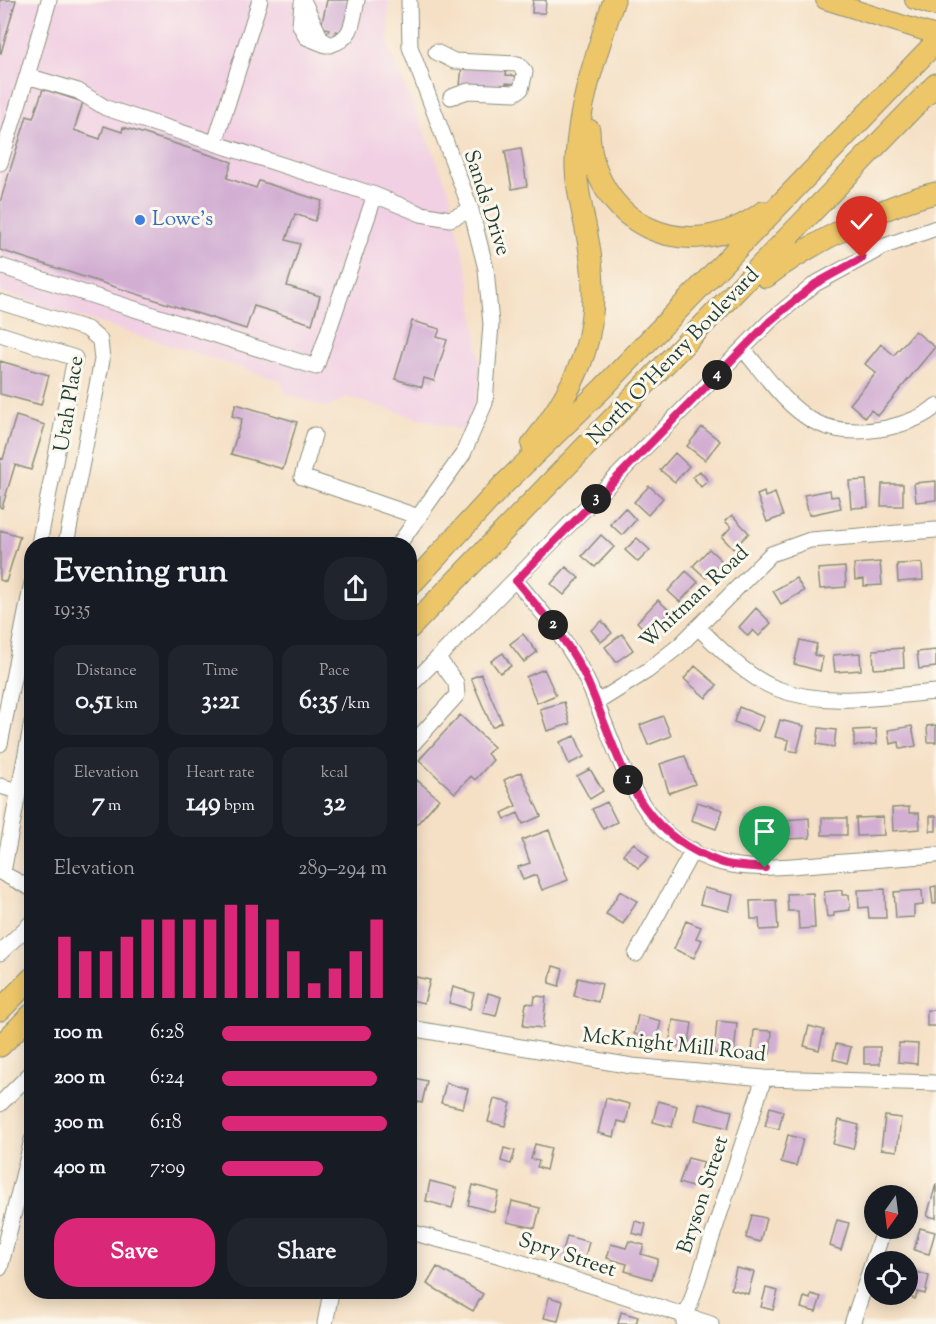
<!DOCTYPE html>
<meta charset="utf-8">
<style>
:root{--surface:#171b24;--page:#20242c;--text:#f1f3f6;--muted:#9ea1a6;--accent:#db2777}
body{margin:0;font-family:"Sorts Mill Goudy",serif;background:var(--page);color:var(--text);height:100vh;display:flex;flex-direction:column;font-size:22px;white-space:nowrap}
*{box-sizing:border-box;margin:0}
p{font-size:20px;color:var(--muted)}
.icon{flex:none;width:33px;height:33px;fill:none;stroke:currentColor;stroke-width:2;stroke-linecap:round;stroke-linejoin:round}
.map{position:relative;flex:1;overflow:hidden}
.panel{position:absolute;left:24px;top:537px;width:393px;height:762px;display:flex;flex-direction:column;background:var(--surface);border-radius:24px;box-shadow:0 3px 15px #0003}
.panel>*{flex:none}
.needle{width:39px;rotate:194deg}
.fabs{position:absolute;left:864px;top:1185px;display:grid;gap:12px}
.fabs a{display:grid;place-items:center;width:54px;height:54px;border-radius:50%;background:var(--surface);box-shadow:0 3px 15px #0003;font-size:30px}
.pin{position:absolute;display:grid;place-items:center;width:51px;height:51px;color:#fff;margin:-62px -26px;border-radius:50% 50% 50% 0;rotate:-45deg;box-shadow:0 0 6px #0007}
.pin .icon{rotate:45deg}
.km{position:absolute;width:30px;height:30px;margin:-15px;border-radius:50%;background:#222;color:#fff;font-size:16px;line-height:30px;text-align:center}
.round{display:grid;place-items:center;flex:none;width:63px;height:63px;border-radius:24px;background:var(--page)}
.summary{display:flex;align-items:center;justify-content:space-between;height:102px;padding:0 30px}
h1{font-size:33px;font-weight:800;line-height:45px}
.figures{display:grid;grid-template-columns:repeat(3,1fr);gap:9px;height:102px;padding:6px 30px}
.figures div{display:grid;align-content:center;border-radius:15px;background:var(--page);text-align:center}
.figures b{font-size:26px;font-weight:800}
.figures small{font-size:16px;font-weight:400}
.figures p{font-size:16px}
.chart{height:168px;padding:12px 30px}
.chart p{display:flex;justify-content:space-between}
.chart svg{width:100%;height:108px;margin-top:6px;stroke:var(--accent);stroke-width:6}
.cta{display:flex;gap:12px;margin-top:auto;padding:12px 30px}
.cta a{flex:1;height:69px;border-radius:24px;background:var(--accent);color:#fff;font-size:24px;font-weight:800;line-height:69px;text-align:center}
.cta a+a{background:var(--page);color:var(--text)}
ul{padding:0 30px;list-style:none;font-size:20px}
li{display:grid;grid-template-columns:96px 72px 1fr;align-items:center;height:45px}
li i{height:15px;border-radius:8px;background:var(--accent)}
.map>svg:first-child{display:block}
.built{fill:#f1d0e3}
.building{fill:#d2aed3}
.lines{fill:none;stroke-linecap:round;stroke-linejoin:round}
.minor-casing{stroke:#8a8e7c;stroke-width:17}
.major-casing{stroke:#8a8e7c;stroke-width:20}
.highway-casing{stroke:#8a8e7c;stroke-width:23}
.minor{stroke:#fff;stroke-width:15}
.major{stroke:#ecc669;stroke-width:18}
.highway{stroke:#ecc669;stroke-width:21}
.route-casing{stroke:#fff;stroke-width:12}
.route{stroke:#db2777;stroke-width:8}
.shop-dot{fill:#3f7fe0;stroke:#fbf7ec;stroke-width:2}
.labels{text-anchor:middle;dominant-baseline:central;stroke-width:6;stroke-linejoin:round;paint-order:stroke}
.street-label{font-size:21px;fill:#1f3d34;stroke:#fbf7ec}
.shop-label{font-size:21px;fill:#366cbe;stroke:#fbf7ec;text-anchor:start}
</style>
<div class="map">
<svg width="936" height="1324" viewBox="0 0 936 1324">
<rect width="100%" height="100%" fill="#fbf7ec"/>
<filter id="ink" filterUnits="userSpaceOnUse"><feTurbulence type="fractalNoise" baseFrequency=".0167" numOctaves="2"/><feDisplacementMap in="SourceGraphic" scale="12" xChannelSelector="R" yChannelSelector="G"/><feConvolveMatrix kernelMatrix="1 2 1 2 8 2 1 2 1" color-interpolation-filters="sRGB"/></filter>
<filter id="wash" filterUnits="userSpaceOnUse"><feTurbulence type="fractalNoise" baseFrequency=".008" numOctaves="4" result="noise"/><feDisplacementMap in="SourceGraphic" scale="24" xChannelSelector="R" yChannelSelector="G"/><feGaussianBlur stdDeviation="1.35" result="paint"/><feColorMatrix in="noise" values="0 0 0 0 0 0 0 0 0 0 0 0 0 0 0 0 0 1.4 0 .05"/><feComposite in="paint" operator="in"/></filter>
<g filter="url(#wash)">
<rect width="100%" height="100%" fill="#f5e0c5"/>
<!-- built -->
<path class="built" d="M0 0H389L388 46 449 190 470 283 481 372 472 414 463 431 347 397 327 408 286 394 279 380 0 292Z"/>
<g id="blocks">
<!-- building -->
<path class="building" d="M0 0H16L1 53H0Z
M327 0H354L347 34 336 31 334 38 326 36 329 29 321 27Z
M533 0H546L545 13H532Z
M462 65 507 68 506 75 517 76 516 84 506 83 505 89 460 86Z
M43 89 83 102 74 130 100 139 104 126 122 132 123 127 232 162 227 178 256 188 259 181 322 201 315 221 295 214 286 240 300 244 287 286 320 296 312 324 254 306 246 329 0 250V202L27 116 33 118Z
M521 148 527 186 512 189 505 151Z
M412 321 440 329 437 337 447 340 434 381 424 378 422 387 395 379Z
M915 331 935 347 878 416 871 410 865 417 850 404 876 373 865 364 881 344 894 355Z
M0 361 49 375 41 405 0 394Z
M236 404 297 422 283 469 231 454 242 419 232 416Z
M16 416 45 425 31 470 15 465 2 508 0 507V458L3 459Z
M702 427 720 441 705 460 687 446Z
M675 453 689 466 675 482 660 470Z
M700 471 708 481 701 487 693 477Z
M866 480 868 507 851 508 849 481Z
M936 481V500L916 502 914 483Z
M882 484H903V506H881Z
M649 486 663 498 648 515 634 502Z
M830 490 831 497 838 496 841 508 809 515 804 495Z
M764 492 765 497 775 493 783 516 767 522 757 495Z
M625 508 636 520 622 535 610 524Z
M732 515 749 533 733 549 722 537 731 527 725 521Z
M0 530 20 536 6 582 0 580Z
M601 535 614 547 595 567 582 556Z
M637 538 650 550 638 562 625 550Z
M709 549 722 561 706 578 693 566Z
M880 562 882 585 864 586V579L855 580 854 564Z
M922 563 923 580 898 582 897 564Z
M566 567 579 578 564 595 551 584Z
M845 567 846 587 820 589 818 569Z
M686 571 698 582 680 602 668 591Z
M796 578 804 591 781 604 773 591Z
M658 600 670 611 649 634 637 622Z
M756 608 771 623 759 636 753 630 748 636 739 627Z
M602 621 612 633 601 642 591 630Z
M523 634 537 652 524 662 510 644Z
M622 634 633 650 616 662 605 647Z
M800 640 817 644 814 655 823 657 820 671 794 664Z
M903 648 904 667 874 669 873 650Z
M936 650V667L919 669 917 652Z
M503 653 511 666 500 673 491 661Z
M860 653 861 670 835 672 833 655Z
M695 666 717 685 706 698 684 679Z
M544 669 556 695 537 703 526 677Z
M481 674 502 722 492 727 471 678Z
M564 702 570 724 547 731 540 709Z
M739 707 764 717 758 731 734 722Z
M460 715 494 747 487 754 493 760 475 780 471 776 455 793 419 760Z
M663 716 671 736 648 745 640 725Z
M780 720 804 726 797 752 787 750 789 740 775 737Z
M936 725V742H928L927 726Z
M912 726 916 746 900 749 899 742 890 744 888 730Z
M819 728 836 730 834 747 817 744Z
M876 729 877 744 854 746V730Z
M575 736 584 757 569 764 560 742Z
M685 756 695 784 669 793 660 764Z
M590 769 603 791 590 799 577 776Z
M521 772 541 816 523 824 518 813 505 819 502 813 516 806 504 780Z
M417 780 439 799 410 832V789Z
M607 802 617 822 603 829 592 809Z
M697 802 723 810 716 829 691 820Z
M909 807V813H919L920 829 893 831 892 808Z
M930 816H936V831H930Z
M745 817H766L765 839H745Z
M883 817 884 835 857 836 856 818Z
M809 818 810 838 786 839 785 820Z
M822 818H847V835H822Z
M549 830 568 880 542 890 536 875 523 880 518 867 530 863 522 840Z
M634 843 649 857 638 868 623 854Z
M936 886V904H933L931 887Z
M704 888 733 895 729 911 700 904Z
M885 889 886 918H869L868 907 859 908 858 890Z
M842 890V895H849L850 910 834 912V916L827 917 824 892Z
M922 890 923 905 914 906V917L896 918 894 892Z
M620 891 637 901 623 924 606 914Z
M813 893 815 928 799 929 798 911H788L787 894Z
M776 900 778 929 760 930 759 919H751L750 901Z
M686 921 701 927 696 938 702 940 694 958 674 949Z
M553 966 563 969 559 986 549 983Z
M416 977 430 980 424 1003 411 1000Z
M578 978 602 984 598 1002 574 996Z
M453 987 474 993 470 1009 449 1003Z
M488 993 501 997 496 1016 483 1013Z
M535 996 546 997 543 1028 523 1026 526 1003 534 1004Z
M927 1010H936V1026H927Z
M638 1015 661 1021 656 1040 634 1034Z
M673 1020 692 1023 688 1048 669 1045Z
M717 1021 737 1023 734 1055 714 1053Z
M809 1026 824 1030 819 1050 804 1046Z
M754 1030 772 1031 770 1054 752 1052Z
M899 1043 918 1044 917 1064 898 1062Z
M836 1044 851 1047 847 1063 833 1059Z
M864 1047H880V1064H864Z
M410 1077 427 1081 422 1103 410 1100Z
M446 1083 468 1089 463 1108 441 1103Z
M606 1098 630 1104 626 1123 618 1121 614 1137 598 1133Z
M494 1099 511 1103 505 1126 488 1122Z
M658 1101 677 1106 672 1127 653 1122Z
M699 1103 732 1111 728 1128 695 1120Z
M770 1107 783 1111 779 1129 765 1126Z
M885 1116 901 1118 897 1151 881 1149Z
M839 1120 859 1125 853 1149 833 1144Z
M788 1135 803 1139 796 1166 781 1162Z
M535 1144 551 1148 546 1170 537 1167 539 1161 531 1159Z
M504 1148 515 1151 511 1164 501 1161Z
M688 1158 704 1162 695 1188 679 1183Z
M430 1181 457 1188 452 1208 426 1201Z
M936 1184V1218L927 1216Z
M473 1185 499 1192 494 1212 468 1205Z
M512 1201 540 1208 535 1228 507 1222Z
M752 1215 766 1218 760 1242 746 1238Z
M837 1220 849 1223 841 1250 830 1246Z
M635 1221 646 1224 643 1236 632 1233Z
M920 1228 935 1232 929 1254 914 1250Z
M567 1236 589 1242 583 1264 561 1258Z
M629 1241 644 1245 641 1254 658 1259 652 1279 625 1271 627 1264 607 1258 611 1244 626 1248Z
M437 1267 483 1294 473 1311 427 1284Z
M736 1268 754 1272 748 1294 731 1289Z
M908 1269 929 1276 925 1294 918 1292 915 1299 908 1296Z
M766 1288 778 1291 773 1310 761 1307Z
M811 1294 821 1297 816 1312 801 1308 804 1297 810 1299Z
M549 1297 563 1301 558 1321 544 1318Z
M621 1312 638 1317 636 1324H618Z"/>
</g>
</g>
<g filter="url(#ink)">
<use href="#blocks" fill-opacity="0" stroke="#8a8e7c" stroke-width="1.5"/>
<g class="lines">
<defs>
<path id="minor" d="M303 0 321 39 330 45C354 38 352 22 357 0
M302 3 300 25 306 37 326 45
M436 52 454 61 518 64 525 72 521 89 515 93 468 91 451 97
M27 76 49 0
M215 143 260 0
M0 163 27 76 78 91 106 108 375 195 421 214 450 219 471 210
M0 266 316 367 375 195
M0 302 87 329 100 340 102 360 66 544
M0 334 75 358 39 544
M743 349C788 402 808 443 886 428 904 424 923 418 936 406
M314 435 302 477 419 517
M399 544 463 454 485 403 491 324 486 269 471 210 410 47 409 0
M516 581C543 613 572 646 589 685 620 754 636 841 722 863 753 871 787 866 818 864 857 861 897 858 936 855
M699 628C721 650 746 676 775 688 826 708 883 696 936 692
M410 686 770 321 815 284 885 246 936 228
M596 703 647 671 679 646 771 554 810 540 936 530
M0 744 32 583
M410 747 457 695 456 683 438 658
M0 786 18 791
M0 872 32 889
M3 872 32 722
M0 953 32 922
M636 954 693 850
M410 1028 632 1066 764 1078 936 1083
M0 1104 32 1072
M410 1232 501 1256 711 1324
M0 1268 32 1140
M684 1323 764 1078
M325 1324 331 1292
M852 1324 884 1228"/>
<path id="major" d="M825 0 936 35
M914 0 936 7"/>
<path id="highway" d="M589 130C592 225 687 269 763 212
M766 277C804 247 888 203 936 193
M532 445C582 379 603 330 589 246 585 219 575 187 576 160 578 105 597 52 614 0
M410 586 502 486 603 388 936 42
M410 628 936 84
M0 1010 32 978
M0 1046 32 1014"/>
</defs>
<!-- minor casing -->
<use href="#minor" class="minor-casing"/>
<!-- major casing -->
<use href="#major" class="major-casing"/>
<!-- highway casing -->
<use href="#highway" class="highway-casing"/>
<!-- minor -->
<use href="#minor" class="minor"/>
<!-- major -->
<use href="#major" class="major"/>
<!-- highway -->
<use href="#highway" class="highway"/>
</g>
</g>
<g class="lines" filter="url(#ink)">
<defs>
<path id="route" d="M765 868C751 866 733 867 720 862 632 831 622 761 589 685 573 646 543 613 516 581L770 321 815 284 862 258"/>
</defs>
<!-- route casing -->
<use href="#route" class="route-casing"/>
<!-- route -->
<use href="#route" class="route"/>
</g>
<!-- markers -->
<circle class="shop-dot" cx="140" cy="220" r="6"/>
<g class="labels">
<!-- street labels -->
<g class="street-label">
<text transform="translate(486 203) rotate(72)">Sands Drive</text>
<text transform="translate(674 357) rotate(-46)">North O'Henry Boulevard</text>
<text transform="translate(70 404) rotate(-81)">Utah Place</text>
<text transform="translate(695 598) rotate(-43)">Whitman Road</text>
<text transform="translate(674 1046) rotate(6)">McKnight Mill Road</text>
<text transform="translate(704 1195) rotate(-72)">Bryson Street</text>
<text transform="translate(567 1256) rotate(18)">Spry Street</text>
</g>
<!-- shop labels -->
<g class="shop-label">
<text x="152" y="220">Lowe's</text>
</g>
</g>
</svg>
<div class="fabs">
<a><svg class="needle" viewBox="-14 -14 28 28"><path d="M0-13l5 13h-10z" fill="#e53935"/><path d="M0 13l5-13h-10z" fill="#9ea1a6"/></svg></a>
<a><svg class="icon" aria-label="locate" viewBox="0 0 24 24"><circle cx="12" cy="12" r="6"/><path d="M12 2v4M12 18v4M2 12h4M18 12h4"/></svg></a>
</div>
<div class="pin" style="left:765px;top:868px;background:#1e9e55"><svg class="icon" aria-label="arrive" viewBox="0 0 24 24"><path d="M6 21V4h12l-3 4 3 4H6"/></svg></div>
<div class="pin" style="left:862px;top:258px;background:#d93025"><svg class="icon" aria-label="check" viewBox="0 0 24 24"><path d="M5 12l5 5 9-10"/></svg></div>
<b class="km" style="left:628px;top:780px">1</b>
<b class="km" style="left:553px;top:625px">2</b>
<b class="km" style="left:596px;top:499px">3</b>
<b class="km" style="left:717px;top:375px">4</b>
<section class="panel">
<div class="summary"><div><h1>Evening run</h1><p>19:35</p></div><a class="round"><svg class="icon" aria-label="share" viewBox="0 0 24 24"><path d="M12 15V3M7 8l5-5 5 5M5 13v7h14v-7"/></svg></a></div>
<div class="figures">
<div><p>Distance</p><b>0.51<small> km</small></b></div>
<div><p>Time</p><b>3:21</b></div>
<div><p>Pace</p><b>6:35<small> /km</small></b></div>
</div>
<div class="figures">
<div><p>Elevation</p><b>7<small> m</small></b></div>
<div><p>Heart rate</p><b>149<small> bpm</small></b></div>
<div><p>kcal</p><b>32</b></div>
</div>
<div class="chart"><p><span>Elevation</span>289–294 m</p>
<svg viewBox="0 0 160 44" preserveAspectRatio="none"><path d="M5 44V19M15 44V25M25 44V25M35 44V19M45 44V12M55 44V12M65 44V12M75 44V12M85 44V6M95 44V6M105 44V12M115 44V25M125 44V38M135 44V32M145 44V25M155 44V12"/></svg>
</div>
<ul>
<li><b>100 m</b>6:28<i style="width:90%"></i></li>
<li><b>200 m</b>6:24<i style="width:94%"></i></li>
<li><b>300 m</b>6:18<i style="width:100%"></i></li>
<li><b>400 m</b>7:09<i style="width:61%"></i></li>
</ul>
<div class="cta"><a>Save</a><a>Share</a></div>
</section>
</div>
